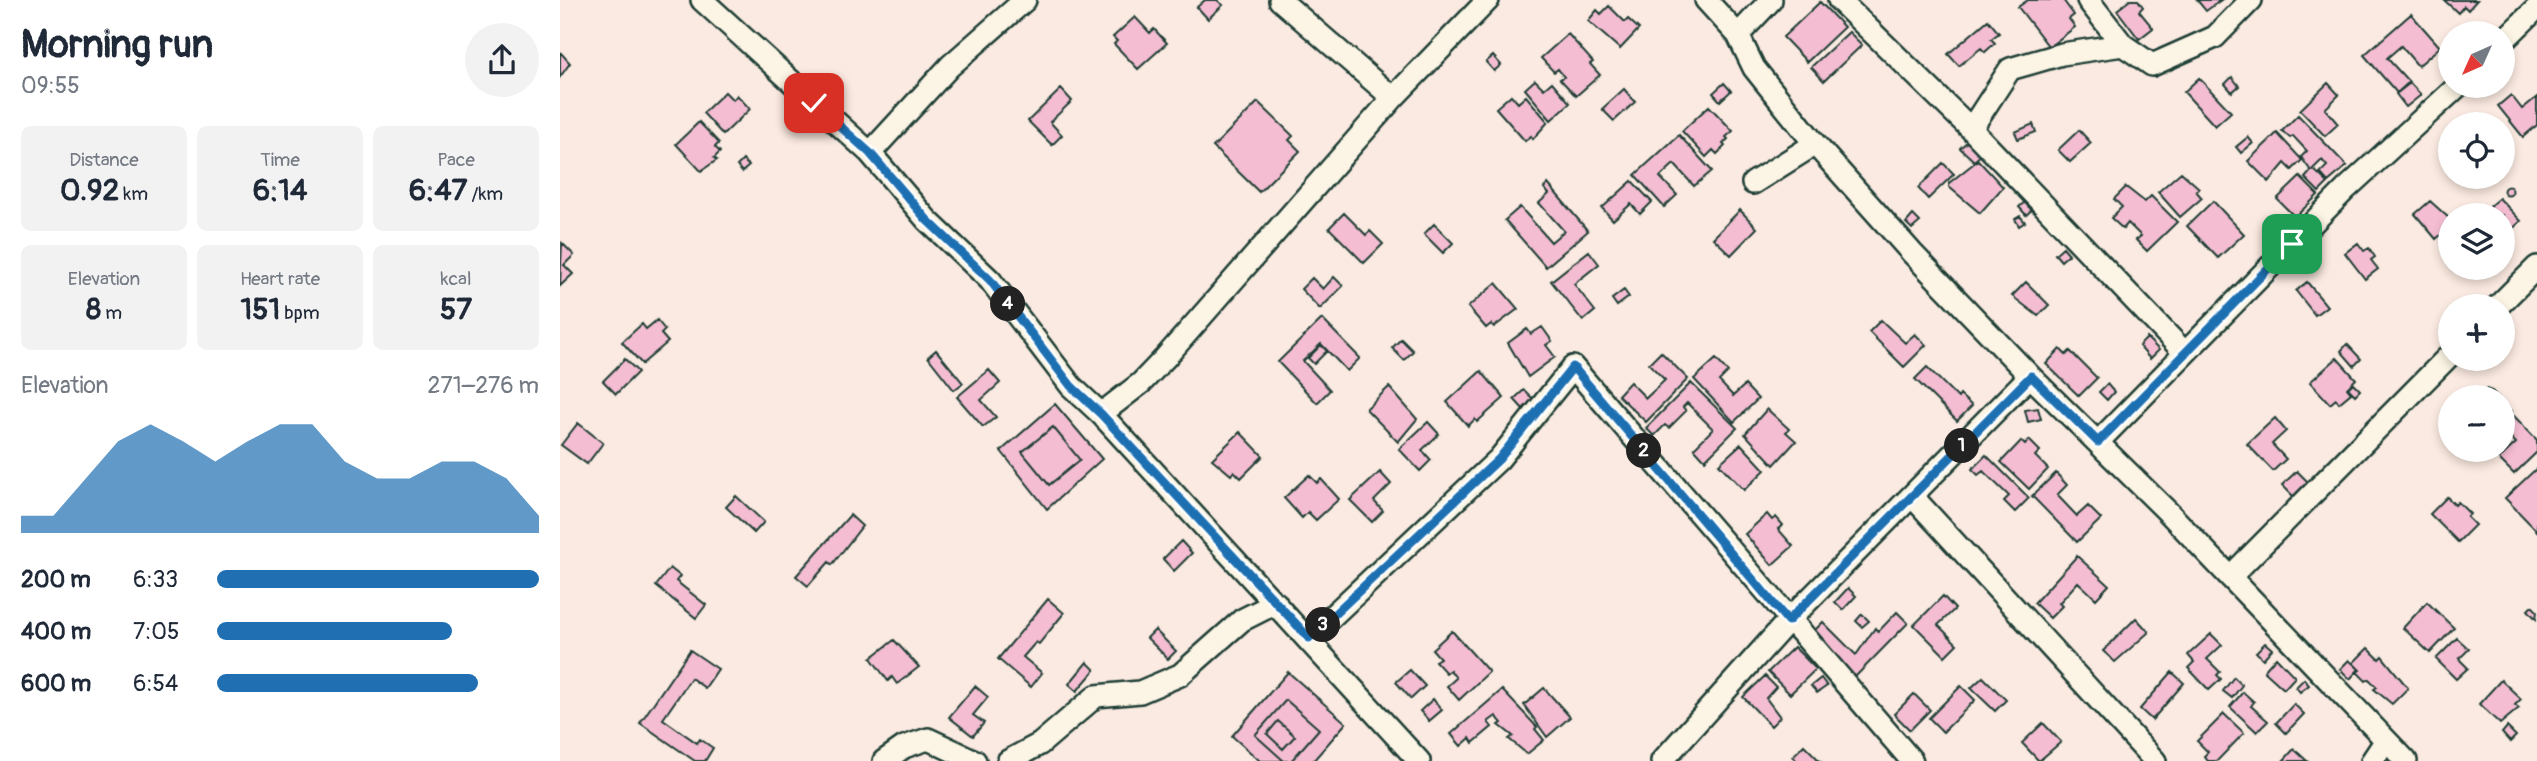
<!DOCTYPE html>
<meta charset="utf-8">
<style>
:root{--surface:#fff;--page:#f2f2f3;--text:#1f2937;--muted:#747a83;--accent:#1f6fb2}
body{margin:0;font-family:Pangolin,sans-serif;background:var(--page);color:var(--text);height:100vh;display:flex;flex-direction:column;font-size:26px;white-space:nowrap}
*{box-sizing:border-box;margin:0}
p{font-size:23px;color:var(--muted)}
.icon{flex:none;width:38px;height:38px;fill:none;stroke:currentColor;stroke-width:2;stroke-linecap:round;stroke-linejoin:round}
.map{position:relative;flex:1;overflow:hidden}
.details{display:flex;flex-direction:column;background:var(--surface);width:560px}
.details>*{flex:none}
.needle{width:46px;rotate:225deg}
.fabs{position:absolute;left:1878px;top:21px;display:grid;gap:14px}
.fabs a{display:grid;place-items:center;width:77px;height:77px;border-radius:50%;background:var(--surface);box-shadow:0 4px 10px #0003;font-size:35px}
.pin{position:absolute;display:grid;place-items:center;width:60px;height:60px;color:#fff;margin:-30px;border-radius:14px;box-shadow:0 4px 10px #0006}
.km{position:absolute;width:35px;height:35px;margin:-18px;border-radius:50%;background:#222;color:#fff;font-size:19px;line-height:35px;text-align:center}
.round{display:grid;place-items:center;flex:none;width:74px;height:74px;border-radius:37px;background:var(--page)}
.summary{display:flex;align-items:center;justify-content:space-between;height:119px;padding:0 21px}
h1{font-size:38px;font-weight:700;line-height:52px}
.metrics{display:grid;grid-template-columns:repeat(3,1fr);gap:10px;height:119px;padding:7px 21px}
.metrics div{display:grid;align-content:center;border-radius:10px;background:var(--page);text-align:center}
.metrics b{font-size:30px;font-weight:700}
.metrics small{font-size:19px;font-weight:400}
.metrics p{font-size:19px}
.chart{height:196px;padding:14px 21px}
.chart p{display:flex;justify-content:space-between}
.chart svg{width:100%;height:126px;margin-top:7px;fill:var(--accent);opacity:.7}
ul{padding:0 21px;list-style:none;font-size:23px}
li{display:grid;grid-template-columns:112px 84px 1fr;align-items:center;height:52px}
li i{height:18px;border-radius:9px;background:var(--accent)}
main{display:flex;flex:1;min-height:0}
.map>svg:first-child{display:block}
.building{fill:#f5bdd2;stroke:#1f3d34;stroke-width:2;fill-rule:evenodd}
.lines{fill:none;stroke-linecap:round;stroke-linejoin:round}
.minor-casing{stroke:#1f3d34;stroke-width:26}
.minor{stroke:#fcf5e5;stroke-width:21}
.route-casing{stroke:#fff;stroke-width:14}
.route{stroke:#1f6fb2;stroke-width:9}
</style>
<main>
<section class="details">
<div class="summary"><div><h1>Morning run</h1><p>09:55</p></div><a class="round"><svg class="icon" aria-label="share" viewBox="0 0 24 24"><path d="M12 15V3M7 8l5-5 5 5M5 13v7h14v-7"/></svg></a></div>
<div class="metrics">
<div><p>Distance</p><b>0.92<small> km</small></b></div>
<div><p>Time</p><b>6:14</b></div>
<div><p>Pace</p><b>6:47<small> /km</small></b></div>
</div>
<div class="metrics">
<div><p>Elevation</p><b>8<small> m</small></b></div>
<div><p>Heart rate</p><b>151<small> bpm</small></b></div>
<div><p>kcal</p><b>57</b></div>
</div>
<div class="chart"><p><span>Elevation</span>271–276 m</p>
<svg viewBox="0 0 160 44" preserveAspectRatio="none"><path d="M0 44V38L10 38L20 25L30 12L40 6L50 12L60 19L70 12L80 6L90 6L100 19L110 25L120 25L130 19L140 19L150 25L160 38V44z"/></svg>
</div>
<ul>
<li><b>200 m</b>6:33<i style="width:100%"></i></li>
<li><b>400 m</b>7:05<i style="width:73%"></i></li>
<li><b>600 m</b>6:54<i style="width:81%"></i></li>
</ul>
</section>
<div class="map">
<svg width="1977" height="761" viewBox="0 0 1977 761">
<rect width="100%" height="100%" fill="#fbeae1"/>
<filter id="ink" filterUnits="userSpaceOnUse"><feTurbulence type="fractalNoise" baseFrequency=".0143" numOctaves="2"/><feDisplacementMap in="SourceGraphic" scale="14" xChannelSelector="R" yChannelSelector="G"/><feConvolveMatrix kernelMatrix="1 2 1 2 8 2 1 2 1" color-interpolation-filters="sRGB"/></filter>
<g filter="url(#ink)">
<!-- building -->
<path class="building" d="M645 0H657L663 5 648 19 637 7Z
M1468 0H1503L1514 15 1509 19 1515 27 1489 47 1458 7Z
M1570 0H1578L1583 7 1579 11 1593 28 1579 39 1557 10Z
M1637 0H1661L1646 11Z
M1884 0H1917L1908 10 1904 6 1898 13Z
M1260 2 1284 27 1247 62 1223 37Z
M1049 6 1065 22 1068 19 1079 29 1060 49 1028 21 1037 10 1041 14Z
M1851 14 1880 47 1858 66 1841 46 1827 58 1849 82 1837 93 1804 55Z
M575 17 590 33 594 29 607 43 578 69 554 44 557 41 553 37Z
M1428 20 1439 33 1431 39 1435 43 1425 52 1421 48 1399 66 1388 54Z
M1289 32 1302 45 1264 81 1251 67Z
M1008 34 1033 62 1030 64 1040 75 1016 96 1000 79 1004 77 998 69 994 72 981 58Z
M0 52 10 63 0 77Z
M933 56 941 65 934 71 926 62Z
M1672 77 1679 86 1672 92 1665 84Z
M1639 78 1671 112 1655 126 1624 92Z
M975 80 984 89 992 82 1010 103 991 120 965 89Z
M1164 83 1171 91 1160 101 1153 93Z
M1768 83 1779 95 1765 109 1778 124 1765 136 1740 110Z
M1850 83 1861 95 1846 107 1836 94Z
M501 89 512 101 490 122 502 135 492 145 468 121Z
M1064 89 1075 102 1054 121 1042 109Z
M165 92 173 100 177 95 190 109 163 135 143 113Z
M951 95 958 103 966 96 988 122 973 139 971 136 965 141 936 108Z
M1951 95 1962 109 1977 97V125L1963 137 1938 106Z
M698 102 733 136 729 140 740 151 699 192 653 147Z
M1149 106 1173 131 1166 137 1168 139 1163 144 1165 146 1157 154 1153 150 1146 157 1122 131Z
M1738 115 1787 166 1768 182 1760 173 1767 166 1762 160 1751 171 1741 157 1747 151 1733 136 1730 138 1722 131Z
M139 122 159 143 155 147 160 152 154 158 157 160 141 171 116 144Z
M1473 124 1476 132 1458 139 1455 132Z
M1519 130 1531 143 1510 162 1498 150Z
M1717 133 1742 160 1732 170 1725 163 1709 182 1688 161Z
M1119 135 1152 171 1134 186 1114 164 1100 177 1117 195 1104 207 1075 175Z
M1688 137 1693 143 1681 153 1676 147Z
M1409 140 1422 154 1414 161 1400 148Z
M183 160 189 166 182 172 177 166Z
M1418 160 1443 187 1420 213 1389 187V183Z
M1383 163 1394 174 1368 199 1358 188Z
M1753 169 1768 183 1759 192 1745 178Z
M1621 172 1639 188 1636 191 1642 198 1620 217 1598 192Z
M1740 177 1758 195 1735 217 1717 199Z
M1072 181 1092 202 1080 214 1071 204 1053 220 1042 208Z
M988 184 1028 231 986 267 945 220 960 207 991 242 1004 231 979 203 989 194 984 188Z
M1943.5 191a4.5 4.5 0 1 1 9 0a4.5 4.5 0 1 1-9 0Z
M1566 187 1585 202 1591 196 1617 222 1587 251 1576 240 1581 236 1568 223 1563 229 1551 218 1562 207 1554 199Z
M1939 198 1961 221 1949 232 1942 224V215H1934L1927 208Z
M1467 200 1474 208 1466 215 1459 207Z
M1653 201 1684 234 1658 258 1627 226Z
M1870 201 1890 219V227L1876 239 1855 214Z
M1180 210 1197 228 1171 255 1153 238Z
M784 213 806 235 810 231 823 244 804 263 769 228Z
M1353 215 1360 222 1352 229 1346 223Z
M1460 216 1465 222 1459 226 1455 219Z
M874 224 893 243 883 253 864 234Z
M2 243 14 255 4 265 13 274 0 286Z
M1798 243 1804 251 1809 248 1815 257 1811 260 1818 269 1805 279 1785 253Z
M1503 247 1509 254 1501 261 1495 254Z
M1029 251 1039 264 1014 284 1035 311 1023 321 991 281Z
M774 277 783 286 760 309 741 289 752 278 763 289Z
M1466 282 1489 305 1478 316 1452 296Z
M1747 282 1767 306 1755 315 1736 291Z
M936 283 958 309 934 327 931 324 926 328 908 307Z
M1064 290 1069 297 1057 306 1052 299Z
M762 319 800 358 787 371 761 344 743 361 770 390 757 403 718 362Z
M97 320 105 330 101 334 108 342 82 364 62 342 82 324 86 329Z
M1321 320 1345 343 1355 334 1366 345 1344 367 1309 332Z
M982 327 992 341 986 345 995 357 968 377 948 343 967 329 971 334Z
M1587 338 1599 350 1590 359 1579 346Z
M841 339 853 351 844 360 832 348Z
M1787 344 1801 359 1794 366 1781 351Z
M761 345 767 351 754 364 748 358Z
M1500 349 1506 355 1510 351 1537 378 1519 396 1486 364Z
M376 350 403 383 394 390 368 357Z
M1101 352 1128 379 1086 422 1058 395 1070 382 1086 398 1105 380 1089 364Z
M1777 358 1796 379 1787 388 1791 393 1779 403 1776 399 1770 404 1750 382Z
M65 359 78 372 56 394 43 381Z
M1156 359 1168 372 1159 381 1173 396 1185 385 1198 399 1174 422 1134 379Z
M1367 367 1398 398 1400 395 1412 406 1397 421 1355 379Z
M429 370 440 383 421 400 436 417 423 427 397 397Z
M921 371 944 398 917 422 915 419 908 426 887 402Z
M1131 383 1177 428 1145 460 1134 448 1153 429 1127 403 1123 407 1126 411 1109 428 1105 425 1094 436 1086 428Z
M1793 383 1800 390 1795 395 1788 388Z
M1547 384 1554 392 1547 400 1539 392Z
M829 387 857 419 838 442 806 409Z
M1926 389 1932 391 1938 397H1918Z
M964 390 973 399 963 409 954 399Z
M1942 402 1952 412 1942 421Z
M495 404 542 459 487 509 441 451ZM493 427 520 460 489 485 462 452Z
M1478 408 1481 419 1468 422 1465 410Z
M1207 409 1229 429 1226 432 1236 441 1214 465 1185 434Z
M1954 416 1977 440V452L1954 474 1939 459 1956 443 1942 428Z
M1715 418 1726 431 1712 444 1726 459 1713 471 1687 444Z
M868 422 879 434 862 450 871 460 860 471 839 449Z
M18 423 43 443 27 464 1 445Z
M493 427 520 460 489 485 462 452Z
M680 432 703 456 681 478 674 471 671 475 652 459Z
M1469 440 1480 451 1475 456 1488 469 1469 489 1441 462 1461 441 1465 445Z
M1181 444 1205 470 1184 490 1159 464Z
M1426 455 1469 498 1455 512 1444 501 1449 496 1423 471 1418 475 1412 469Z
M1977 468V531L1945 498Z
M1737 471 1749 483 1734 497 1722 485Z
M820 472 831 484 814 501 823 511 812 522 790 500Z
M1496 473 1507 485 1497 495 1517 516 1528 506 1541 519 1517 542 1472 496Z
M749 475 757 483 761 479 779 499 756 520 748 512 742 518 724 498Z
M176 496 204 522 194 533 166 507Z
M1887 497 1895 505 1898 502 1910 514 1907 517 1915 525 1898 542 1870 514Z
M1207 514 1212 520 1216 517 1223 525 1218 529 1233 546 1212 565 1185 534Z
M290 515 302 526 272 565 269 562 248 586 236 576Z
M621 541 632 553 614 571 603 559Z
M1517 556 1549 585 1536 599 1518 582 1499 603 1502 606 1490 618 1474 603Z
M110 568 120 576 116 581 146 605 136 618 96 586Z
M1288 588 1296 596 1283 610 1275 602Z
M1383 596 1395 609 1378 625 1397 644 1385 656 1354 625Z
M488 599 504 613 479 644 476 642 463 657 482 673 471 687 438 659Z
M1867 602 1894 628 1870 653 1843 628Z
M1972 606 1977 611 1976 619 1968 610Z
M1337 612 1348 623 1295 677 1251 634 1263 622 1296 655 1315 628 1318 632Z
M1302 614 1309 621 1302 627 1296 621Z
M1576 618 1589 632 1555 662 1543 651Z
M595 630 616 651 608 659 587 638Z
M892 631 929 672 899 700 887 686 896 678 890 670 886 673 875 661 880 658 872 649Z
M1651 634 1662 645 1647 659 1660 672 1657 675 1661 679 1649 690 1628 668 1634 662 1628 655Z
M1897 638 1909 649 1899 659 1908 668 1896 679 1876 659Z
M334 640 359 667 337 684 332 677 328 681 311 658Z
M1705 643 1712 649 1703 659 1696 652Z
M1234 647 1256 669 1230 694 1208 672Z
M1808 648 1819 659 1822 656 1848 688 1832 704 1814 689 1817 687 1809 679 1806 681 1797 672 1800 670 1793 663Z
M130 650 158 669 145 688 131 678 103 719 137 743 140 739 153 748 145 761H135L80 723Z
M1716 657 1735 677 1724 689 1704 671Z
M1789 660 1799 669 1790 679 1780 669Z
M527 662 535 670 517 691 509 684Z
M850 670 865 686 851 699 836 682Z
M728 672 786 723 753 761H731L759 729 726 700 695 735 724 761H700L672 736Z
M1612 672 1624 683 1592 720 1580 709Z
M1205 676 1216 687 1206 698 1220 717 1211 726 1183 697Z
M1423 677 1446 700 1435 711 1411 688Z
M1674 677 1682 685 1672 698 1663 691Z
M1261 678 1267 686 1257 693 1251 686Z
M1744 679 1749 685 1740 692 1736 687Z
M1941 680 1961 699 1955 705 1959 708 1940 724 1919 704Z
M415 686 428 697 413 715 424 723 413 736 389 717Z
M1401 686 1415 700 1383 732 1369 718Z
M984 688 1010 717 987 737 964 705Z
M942 690 977 727 975 729 984 740 967 754 949 739 953 736 939 725 942 723 936 716 928 722 932 727 913 743 910 738 901 746 891 734Z
M1683 692 1694 702 1691 706 1708 721 1697 732 1670 707Z
M1354 694 1370 710 1350 730 1334 714Z
M873 699 882 710 869 721 860 711Z
M726 700 759 729 731 761H724L695 735ZM718 721 735 736 723 749 707 734Z
M1734 704 1744 714 1726 733 1716 723Z
M1664 714 1684 733 1657 761H1648L1644 756 1648 752 1637 741Z
M718 721 735 736 723 749 707 734Z
M1483 723 1501 742 1479 761 1462 743Z
M1947 727 1956 736 1950 742 1942 733Z
M1244 745 1260 761H1237L1233 756Z
M1734 749 1747 761H1723Z"/>
<g class="lines">
<defs>
<path id="minor" d="M142 0 310 153 367 220 430 280 511 386 541 414 859 761
M720 0 833 98
M1146 0 1178 35 1194 68 1255 144 1352 253 1470 376 1609 513 1846 761
M1279 0 1411 129 1624 352
M1528 0 1563 45
M1178 35 1211 0
M1942 42 1977 8
M1411 129 1450 69 1502 54 1563 45 1592 65 1655 37 1691 0
M310 153 390 66 465 0
M1193 183 1255 144
M1938 306 1977 267
M541 414 581 383 605 358 833 98 928 0
M1538 442 1786 189 1898 86
M1352 496 1595 761
M1670 577 1890 355
M749 638 939 459 1013 367 1352 761
M324 761 344 747 368 739 415 761
M448 761 480 744 536 696 580 692 620 675 682 620 716 603
M1102 761 1228 621 1470 376
M1812 761 1826 740"/>
</defs>
<!-- minor casing -->
<use href="#minor" class="minor-casing"/>
<!-- minor -->
<use href="#minor" class="minor"/>
</g>
</g>
<g class="lines" filter="url(#ink)">
<defs>
<path id="route" d="M254 103 310 153 367 220 430 280 511 386 541 414 749 638 939 459 1013 367 1228 621 1471 376 1538 442 1732 244"/>
</defs>
<!-- route casing -->
<use href="#route" class="route-casing"/>
<!-- route -->
<use href="#route" class="route"/>
</g>
</svg>
<div class="fabs">
<a><svg class="needle" viewBox="-14 -14 28 28"><path d="M0-13l5 13h-10z" fill="#e53935"/><path d="M0 13l5-13h-10z" fill="#747a83"/></svg></a>
<a><svg class="icon" aria-label="locate" viewBox="0 0 24 24"><circle cx="12" cy="12" r="6"/><path d="M12 2v4M12 18v4M2 12h4M18 12h4"/></svg></a>
<a><svg class="icon" aria-label="layers" viewBox="0 0 24 24"><path d="M12 4l9 5-9 5-9-5zM3 14l9 5 9-5"/></svg></a>
<a>+</a>
<a>−</a>
</div>
<div class="pin" style="left:1732px;top:244px;background:#1e9e55"><svg class="icon" aria-label="arrive" viewBox="0 0 24 24"><path d="M6 21V4h12l-3 4 3 4H6"/></svg></div>
<div class="pin" style="left:254px;top:103px;background:#d93025"><svg class="icon" aria-label="check" viewBox="0 0 24 24"><path d="M5 12l5 5 9-10"/></svg></div>
<b class="km" style="left:1402px;top:446px">1</b>
<b class="km" style="left:1084px;top:451px">2</b>
<b class="km" style="left:763px;top:625px">3</b>
<b class="km" style="left:448px;top:304px">4</b>
</div>
</main>
